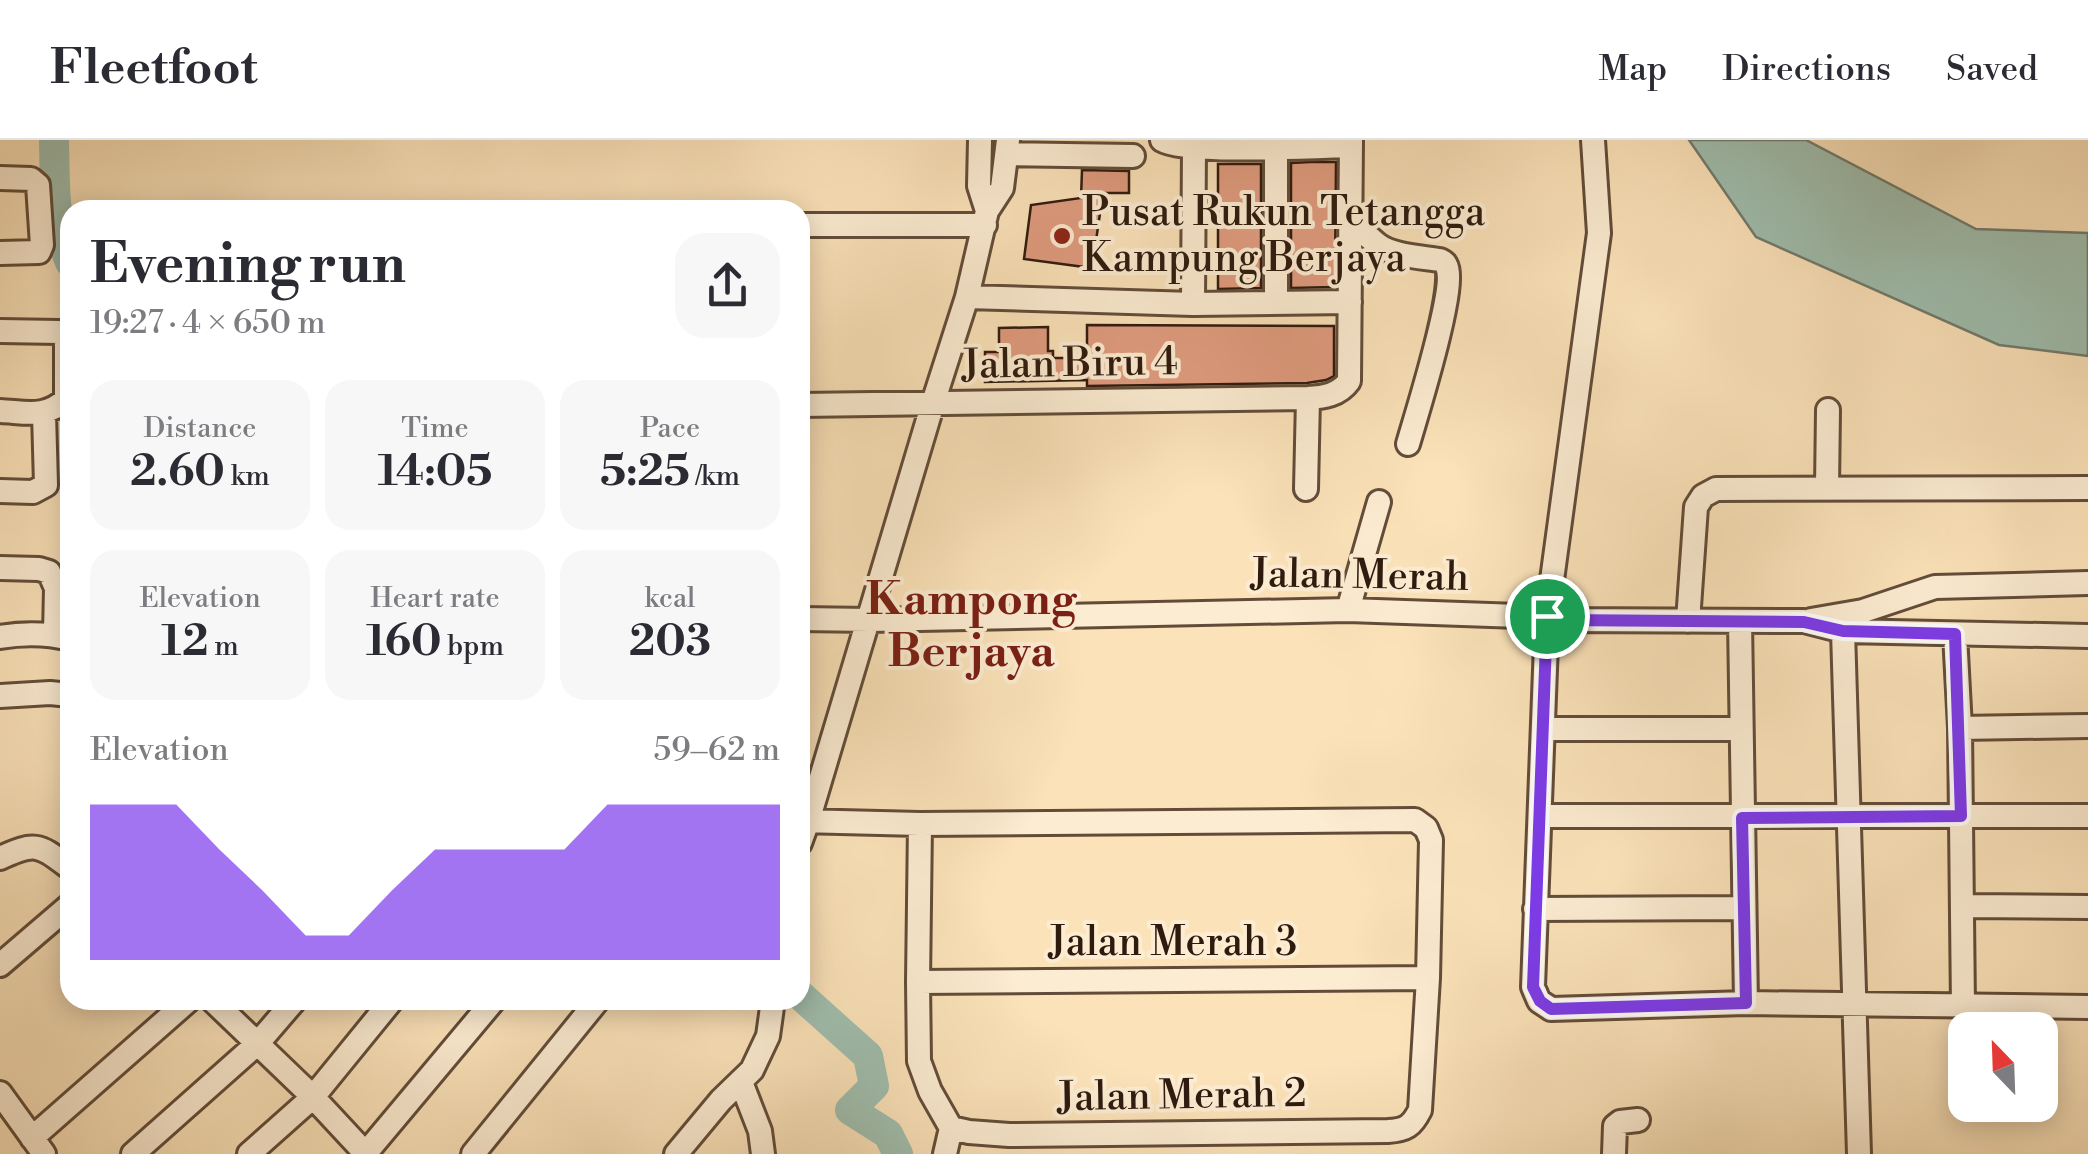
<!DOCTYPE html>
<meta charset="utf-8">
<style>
:root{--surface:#fff;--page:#f7f7f7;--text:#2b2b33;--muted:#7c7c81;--line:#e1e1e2;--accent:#7c3aed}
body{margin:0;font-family:"Libre Bodoni",serif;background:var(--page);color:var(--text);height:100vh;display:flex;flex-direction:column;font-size:38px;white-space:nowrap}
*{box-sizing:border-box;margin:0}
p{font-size:32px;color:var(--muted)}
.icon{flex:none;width:55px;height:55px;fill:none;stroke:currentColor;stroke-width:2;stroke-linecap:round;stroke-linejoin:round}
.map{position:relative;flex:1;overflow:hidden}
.details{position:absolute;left:60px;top:60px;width:750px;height:810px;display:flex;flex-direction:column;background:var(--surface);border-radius:30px;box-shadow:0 5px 25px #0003}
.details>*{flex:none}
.needle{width:65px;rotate:337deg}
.fabs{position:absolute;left:1948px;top:872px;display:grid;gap:20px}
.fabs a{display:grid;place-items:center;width:110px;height:110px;border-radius:20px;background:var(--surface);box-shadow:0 5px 25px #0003;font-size:50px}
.pin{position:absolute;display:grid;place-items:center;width:85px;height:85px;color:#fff;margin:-42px;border:5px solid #fff;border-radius:50%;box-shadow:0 2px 10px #0007}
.round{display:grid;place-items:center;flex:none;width:105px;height:105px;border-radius:30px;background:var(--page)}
.overview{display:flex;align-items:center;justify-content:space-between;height:170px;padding:0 30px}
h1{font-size:55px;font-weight:800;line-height:75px}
.stats{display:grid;grid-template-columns:repeat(3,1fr);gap:15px;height:170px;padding:10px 30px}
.stats div{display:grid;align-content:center;border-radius:25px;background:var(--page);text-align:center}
.stats b{font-size:42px;font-weight:800}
.stats small{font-size:28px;font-weight:400}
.stats p{font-size:28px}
.chart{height:280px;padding:20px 30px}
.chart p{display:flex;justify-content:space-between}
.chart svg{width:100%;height:180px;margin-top:10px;fill:var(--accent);opacity:.7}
header{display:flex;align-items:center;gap:60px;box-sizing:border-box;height:140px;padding:0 50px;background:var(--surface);border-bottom:2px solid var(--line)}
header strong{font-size:48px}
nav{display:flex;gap:55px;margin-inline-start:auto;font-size:35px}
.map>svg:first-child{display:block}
.water{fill:#9fbeae;stroke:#727c6e;stroke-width:2.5}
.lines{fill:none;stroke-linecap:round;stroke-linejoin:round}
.river{stroke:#9fbeae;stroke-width:30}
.building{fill:#df9b7e;stroke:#2f1a0e;stroke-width:2.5}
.minor-casing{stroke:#624c39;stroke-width:28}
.minor{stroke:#fcecd2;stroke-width:22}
.route-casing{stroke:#fff;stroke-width:20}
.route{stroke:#7c3aed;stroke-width:12}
.poi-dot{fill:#8f2418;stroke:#fcecd2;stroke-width:4}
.labels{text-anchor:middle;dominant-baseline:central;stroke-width:8;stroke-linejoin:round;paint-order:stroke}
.poi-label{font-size:40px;fill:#2f1a0e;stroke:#fcecd2;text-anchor:start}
.street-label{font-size:40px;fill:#2f1a0e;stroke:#fcecd2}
.quarter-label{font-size:45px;font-weight:bold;fill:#7a1f14;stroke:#fcecd2}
</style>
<header>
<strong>Fleetfoot</strong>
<nav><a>Map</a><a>Directions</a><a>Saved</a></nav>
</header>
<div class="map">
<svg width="2088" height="1014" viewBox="0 0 2088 1014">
<rect width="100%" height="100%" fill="#fbe2b9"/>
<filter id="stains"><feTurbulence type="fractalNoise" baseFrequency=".002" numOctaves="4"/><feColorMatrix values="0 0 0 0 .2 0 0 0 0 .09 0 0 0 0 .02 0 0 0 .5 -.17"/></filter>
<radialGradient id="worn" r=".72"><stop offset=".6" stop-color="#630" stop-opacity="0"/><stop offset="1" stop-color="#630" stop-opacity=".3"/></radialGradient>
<!-- water -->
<path class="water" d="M1689 0H1806L1976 89 2088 93V216L1999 205 1756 97Z"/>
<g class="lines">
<!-- river -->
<path class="river" d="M54 0C55 42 53 83 70 122
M800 855 868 916 874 946 850 970 888 994 898 1014"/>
</g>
<!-- building -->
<path class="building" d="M1310 22H1336L1335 147 1291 148V23Z
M1218 24H1261V148L1218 149Z
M1082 30 1129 31V53H1103L1092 128 1024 119 1031 65 1081 58Z
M1087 185 1334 186V236L1326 240 1307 243 1087 246V240L985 242V212H999V188L1048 187V211H1053V218H1087Z"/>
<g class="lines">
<defs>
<path id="minor" d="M1162 0C1185 14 1316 7 1351 6
M1593 0 1599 93 1547 477 1533 847 1539 861 1551 869 1746 863 2088 867
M1276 7V163
M1007 14 1133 16
M0 38 31 39 38 45 42 105 39 112 0 113
M987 71 1002 48 1008 0
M800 85H985
M1351 85C1365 92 1366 95 1377 104 1392 116 1421 117 1440 120 1442 121 1445 122 1446 125 1458 144 1416 276 1408 304
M967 157 1193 164 1350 162
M1193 164 1194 7
M0 191 59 192 66 199V259C46 279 25 272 0 271
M800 265 1308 258C1324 257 1339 255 1349 241L1351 0
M1827 348 1828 270
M1306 349 1308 258
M0 351 33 352 46 345 44 273
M0 428 39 429 49 432 56 448 55 495
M1348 470 1379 362
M800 479 870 480 1348 470 1547 477 1559 480 1804 481 1843 491 2088 496
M1811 480 1863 471 1935 447 2088 443
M1688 481 1696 367 1703 356 1716 349 2088 348
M1740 481 1746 863
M1843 491 1859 1014
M1955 494 1960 588 2088 586
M0 497C24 493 46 493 70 499
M0 556 50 553 70 555
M1960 588 1963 867
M1544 589H1741
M1540 676H2088
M800 681 920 684 1415 680 1426 688 1431 700 1428 838 1420 970C1412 986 1406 990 1388 991L1009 995 969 992 951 988 930 951 919 921 918 842 920 684
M800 703 808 681 933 263 967 157 987 71 979 46 980 0
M0 718C37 701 39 705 70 728
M1962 766 2088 767
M1535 769 1744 768
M0 825 70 765
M918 842 1428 838
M212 860 313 957 366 1014
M741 942 760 991 763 1014
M0 953 44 1014
M32 998 189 860
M133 1014 258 903 295 860
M249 1014 313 957 392 860
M365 1014 494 860
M473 1014 598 860
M676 1014 721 960 752 930 768 896 773 860
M945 1014 951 988
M1614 1014 1615 986 1620 982 1638 980"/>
</defs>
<!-- minor casing -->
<use href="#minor" class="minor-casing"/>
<!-- minor -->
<use href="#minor" class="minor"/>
</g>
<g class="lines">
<defs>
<path id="route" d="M1547 476 1558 480 1804 482 1843 491 1955 494 1961 676 1742 678 1746 863 1551 869 1540 861 1533 847Z"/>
</defs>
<!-- route casing -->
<use href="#route" class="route-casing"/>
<!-- route -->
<use href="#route" class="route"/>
</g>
<!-- markers -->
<circle class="poi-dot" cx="1062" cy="96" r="10"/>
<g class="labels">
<!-- poi labels -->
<g class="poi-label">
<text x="1082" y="73">Pusat Rukun Tetangga<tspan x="1082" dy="46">Kampung Berjaya</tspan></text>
</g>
<!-- street labels -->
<g class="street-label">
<text transform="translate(1070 224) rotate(-1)">Jalan Biru 4</text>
<text transform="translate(1360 436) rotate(1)">Jalan Merah</text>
<text x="1173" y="803">Jalan Merah 3</text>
<text transform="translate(1182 956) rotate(-1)">Jalan Merah 2</text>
</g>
<!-- quarter labels -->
<g class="quarter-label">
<text x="971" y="460">Kampong<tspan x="971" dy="52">Berjaya</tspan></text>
</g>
</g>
<rect width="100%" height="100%" filter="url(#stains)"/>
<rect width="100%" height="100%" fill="url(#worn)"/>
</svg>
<div class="fabs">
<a><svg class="needle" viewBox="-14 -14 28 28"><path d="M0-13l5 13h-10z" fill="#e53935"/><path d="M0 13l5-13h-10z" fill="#7c7c81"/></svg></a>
</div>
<div class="pin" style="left:1547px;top:476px;background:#1e9e55"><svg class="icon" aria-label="arrive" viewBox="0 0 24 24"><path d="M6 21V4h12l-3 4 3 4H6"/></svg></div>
<section class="details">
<div class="overview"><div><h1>Evening run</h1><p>19:27 · 4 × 650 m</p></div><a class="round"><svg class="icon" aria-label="share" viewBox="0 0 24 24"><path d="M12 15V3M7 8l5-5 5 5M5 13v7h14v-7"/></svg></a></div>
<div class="stats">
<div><p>Distance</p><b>2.60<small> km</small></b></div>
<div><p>Time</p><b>14:05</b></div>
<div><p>Pace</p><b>5:25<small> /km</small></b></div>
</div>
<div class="stats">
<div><p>Elevation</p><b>12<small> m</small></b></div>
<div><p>Heart rate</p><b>160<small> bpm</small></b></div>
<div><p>kcal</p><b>203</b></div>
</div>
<div class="chart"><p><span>Elevation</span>59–62 m</p>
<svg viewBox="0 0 160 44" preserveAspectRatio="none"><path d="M0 44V6L10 6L20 6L30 17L40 27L50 38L60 38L70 27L80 17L90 17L100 17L110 17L120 6L130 6L140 6L150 6L160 6V44z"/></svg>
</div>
</section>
</div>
